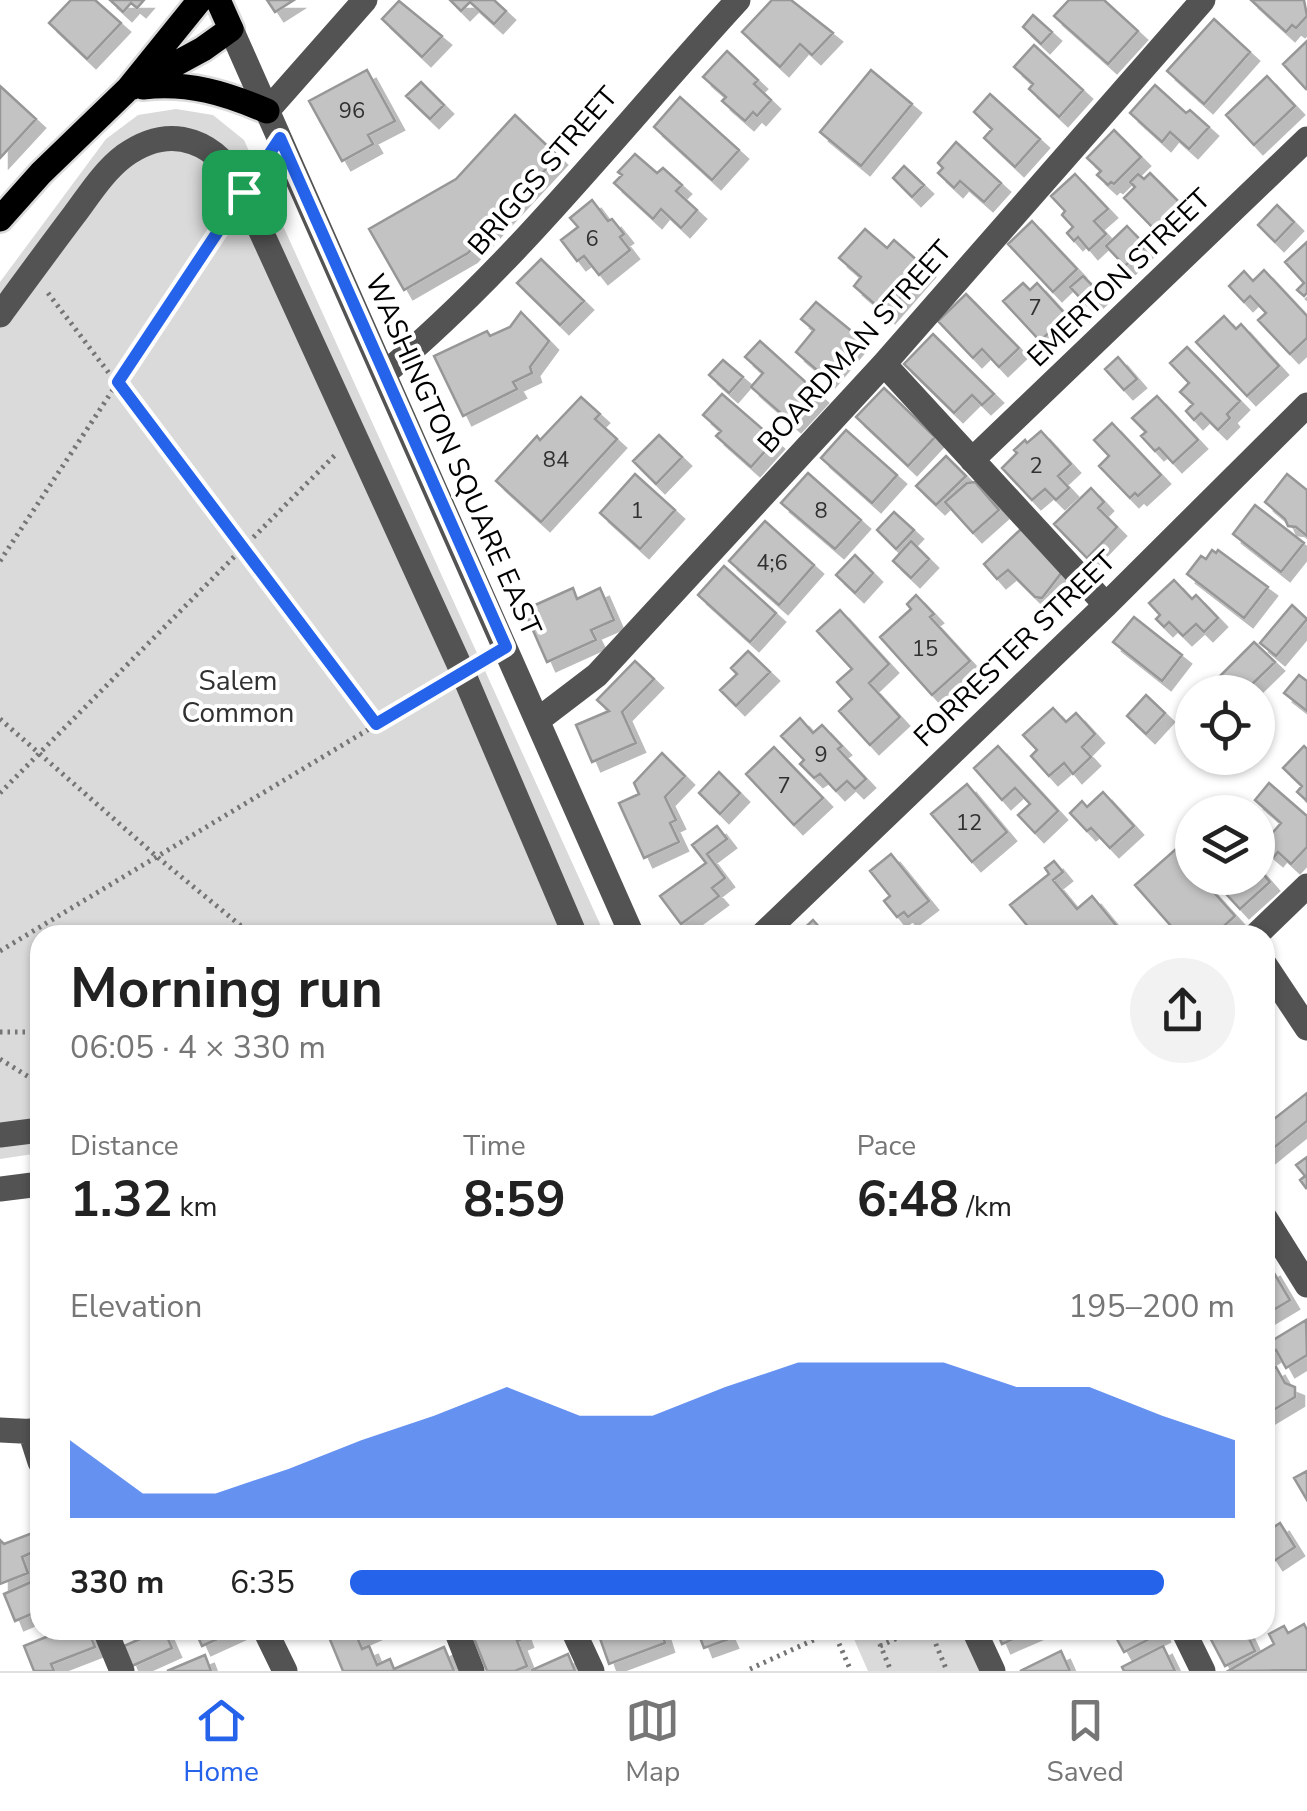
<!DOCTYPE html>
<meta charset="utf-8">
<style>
:root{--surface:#fff;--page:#f2f2f2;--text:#222;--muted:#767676;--line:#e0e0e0;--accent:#2563eb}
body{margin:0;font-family:"Nunito Sans",sans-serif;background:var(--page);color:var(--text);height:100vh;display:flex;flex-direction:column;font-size:38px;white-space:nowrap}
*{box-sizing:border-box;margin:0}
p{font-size:32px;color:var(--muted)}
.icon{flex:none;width:55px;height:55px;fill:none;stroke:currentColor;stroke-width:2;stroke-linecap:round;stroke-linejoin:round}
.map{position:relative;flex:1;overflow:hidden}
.drawer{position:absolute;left:30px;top:925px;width:1245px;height:715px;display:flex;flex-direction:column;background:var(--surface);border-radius:30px;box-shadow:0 2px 8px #0004}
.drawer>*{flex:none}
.tools{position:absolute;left:1175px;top:675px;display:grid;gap:20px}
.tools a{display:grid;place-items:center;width:100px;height:100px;border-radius:50%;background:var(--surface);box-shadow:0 2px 8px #0004;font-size:50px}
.pin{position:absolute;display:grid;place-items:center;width:85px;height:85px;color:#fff;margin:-42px;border-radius:20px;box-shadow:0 5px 15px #0006}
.round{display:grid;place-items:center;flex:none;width:105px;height:105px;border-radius:52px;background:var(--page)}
.head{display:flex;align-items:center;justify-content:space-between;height:170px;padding:0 40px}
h1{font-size:55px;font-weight:700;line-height:75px}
.stats{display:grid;grid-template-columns:repeat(3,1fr);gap:15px;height:170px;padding:10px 40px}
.stats div{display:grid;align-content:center}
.stats b{font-size:50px;font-weight:700}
.stats small{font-size:28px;font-weight:400}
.stats p{font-size:28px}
.chart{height:280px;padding:20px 40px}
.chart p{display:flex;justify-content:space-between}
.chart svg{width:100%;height:180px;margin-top:10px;fill:var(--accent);opacity:.7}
ul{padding:0 40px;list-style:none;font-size:32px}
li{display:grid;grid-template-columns:160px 120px 1fr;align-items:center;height:75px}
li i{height:25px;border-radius:12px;background:var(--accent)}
.tab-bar{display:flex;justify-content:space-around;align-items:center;height:140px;border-top:2px solid var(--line);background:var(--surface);font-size:28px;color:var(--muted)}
.tab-bar a{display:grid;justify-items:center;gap:5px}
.tab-bar .current{color:var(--accent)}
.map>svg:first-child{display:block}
.green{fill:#dadada}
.building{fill:#c3c3c3;stroke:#979797;stroke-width:2.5;filter:url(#shadow)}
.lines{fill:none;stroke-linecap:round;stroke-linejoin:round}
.major-casing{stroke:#dbdbdb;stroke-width:30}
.path{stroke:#757575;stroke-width:5;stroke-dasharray:2.5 5;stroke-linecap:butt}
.minor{stroke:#535353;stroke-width:25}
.major{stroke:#000;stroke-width:25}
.route-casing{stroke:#fff;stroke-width:20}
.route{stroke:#2563eb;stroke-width:12}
.labels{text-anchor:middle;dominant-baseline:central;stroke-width:8;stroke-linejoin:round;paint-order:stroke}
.number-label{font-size:22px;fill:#313131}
.street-label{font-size:28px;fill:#000;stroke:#fff}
.park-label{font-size:28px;fill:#313131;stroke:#fff}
</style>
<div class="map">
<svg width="1307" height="1671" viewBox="0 0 1307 1671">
<defs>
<filter id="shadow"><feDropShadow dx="9" dy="9" stdDeviation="0" flood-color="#0004"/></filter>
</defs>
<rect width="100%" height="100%" fill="#fff"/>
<!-- green -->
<path class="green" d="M176 109 213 115 244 140 605 935H40V1153L0 1159V282L106 139 138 115Z
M850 1630H962L980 1671H868Z"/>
<!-- building -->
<path class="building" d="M71 0H95L121 23 87 59 49 23Z
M110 0H144L137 8 131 3 123 12Z
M267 0H294L275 12Z
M450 0H494L506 11 494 24 470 2 461 11Z
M772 0H791L833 33 812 55 800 44 780 67 742 32Z
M1069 0H1104L1138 31 1108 64 1054 16Z
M1251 0H1304L1307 16 1296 28 1292 25 1286 32Z
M399 1 442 36 422 57 382 19Z
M1033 15 1052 32 1041 44 1023 27Z
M1214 19 1250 52 1204 104 1167 71Z
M1307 41V89H1306L1283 64Z
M1034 45 1083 90 1059 117 1029 89 1033 84 1014 67Z
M727 51 758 80 754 84 771 100 757 116 753 112 745 121 722 101 726 97 703 77Z
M367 70 395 121 368 135 373 144 342 161 309 101Z
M871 70 912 104 861 166 820 132Z
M1267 76 1295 106 1254 145 1226 115Z
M421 82 444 105 430 119 406 96Z
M1155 85 1186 113 1190 110 1209 127 1189 149 1170 132 1162 142 1130 113Z
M0 86 36 119 0 158Z
M990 94 1040 139 1015 167 984 138 992 129 974 112Z
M680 97 739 150 712 180 654 127Z
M515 115 558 156 468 253 404 290 369 229 456 179Z
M1114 130 1141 157 1114 184 1111 182 1108 185 1097 175 1101 171 1087 158Z
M956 142 1001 183 984 202 960 181 954 188 938 173 943 168 938 163Z
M635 154 657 173 663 168 682 185 676 191 697 210 681 228 661 209 653 219 614 183 622 175 618 172Z
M904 166 924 185 912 197 893 178Z
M1150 173 1183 206 1157 232 1124 198 1135 187 1130 182 1138 174 1144 179Z
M1075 174 1108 209 1094 221 1106 234 1089 250 1078 237 1074 241 1067 233 1073 227 1062 215 1065 211 1051 196Z
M592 200 608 221 612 219 624 234 620 237 630 250 599 275 584 256 577 261 561 240 578 227 570 218Z
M1277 205 1294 222 1275 242 1258 225Z
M1032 221 1077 269 1053 292 1008 244Z
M1127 226 1146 246 1125 266 1106 246Z
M865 229 887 248 894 240 926 268 886 314 854 286 861 277 839 258Z
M1307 242V293L1304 296 1297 290 1304 283 1285 262Z
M541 259 584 301 560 325 517 283Z
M1264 270 1307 316V338L1290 354 1258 320 1266 313 1250 296 1244 302 1229 286 1244 271 1253 281Z
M1083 276 1100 293 1087 305 1070 287Z
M1023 283 1030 290 1037 283 1067 316 1040 341 1003 301Z
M966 294 1019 348 999 367 982 349 973 358 938 321Z
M816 302 860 338 826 378 796 352 814 330 801 319Z
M521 312 549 341 530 367 532 373 513 382 517 389 463 416 434 356 487 331 490 336 510 327Z
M1224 316 1236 329 1241 324 1279 366 1247 396 1196 342Z
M933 334 994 394 982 405 972 395 954 413 904 364Z
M760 341 819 394 792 423 751 387 763 373 745 357Z
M1187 347 1240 401 1227 414 1230 418 1218 430 1201 413 1194 420 1186 411 1193 404 1180 392 1189 383 1170 363Z
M1118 357 1137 379 1124 390 1105 369Z
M723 360 743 377 729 393 709 375Z
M884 388 935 437 908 466 856 417Z
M722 394 775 440 751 467 716 436 721 431 703 415Z
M1157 396 1198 440 1173 463 1159 448 1155 451 1141 436 1146 432 1132 418Z
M581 397 600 414 595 419 617 439 541 522 496 481 537 436 540 440Z
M1112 423 1161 475 1138 496 1135 493 1130 498 1099 466 1109 456 1094 440Z
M846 430 897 475 872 503 821 458Z
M1041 431 1071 464 1058 476 1069 488 1056 500 1045 489 1032 500 1002 468 1017 453 1014 450 1025 440 1027 443Z
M659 435 682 457 656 484 633 461Z
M946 456 966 476 936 505 916 486Z
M808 473 861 520 835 549 781 503Z
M635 474 675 510 640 549 600 513Z
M1287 474 1307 490V536L1296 527 1288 526 1285 519 1265 502Z
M975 482 999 510 973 533 945 502 967 483Z
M1091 488 1104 502 1098 508 1117 527 1087 558 1054 524Z
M1255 505 1304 543 1281 572 1233 534Z
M894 512 914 530 896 549 877 530Z
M765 521 814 565 779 605 729 561Z
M1021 529 1062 572 1042 598 1035 597 1008 570 997 579 984 564Z
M911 541 929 559 911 578 893 561Z
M1212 550 1216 553 1218 550 1268 587 1244 618 1187 574 1201 556 1206 559Z
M855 555 873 573 855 593 836 575Z
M724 566 776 613 750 642 698 595Z
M1174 580 1192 599 1196 595 1218 618 1204 632 1196 624 1183 636 1169 622 1164 627 1156 619 1160 615 1149 603Z
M573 588 577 599 600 588 614 620 591 630 596 640 547 662 524 610Z
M916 595 934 614 930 617 970 661 932 695 880 637 911 609 907 604Z
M1292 605 1307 619 1276 656 1260 643Z
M840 610 889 664 869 683 900 717 870 745 839 711 852 699 837 682 852 669 817 631Z
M1134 617 1182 655 1162 681 1113 642Z
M1254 642 1275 662 1244 692H1230L1217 679Z
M748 651 770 672 736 706 720 690 737 674 731 668Z
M635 661 654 679 622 712 636 743 592 762 576 725 609 711 597 700Z
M1299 675 1307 681V711L1284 693Z
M1146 695 1165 713 1146 734 1127 716Z
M1053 708 1066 722 1076 713 1095 734 1082 747 1091 757 1073 774 1064 763 1049 776 1031 756 1037 750 1023 735Z
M800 718 813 733 822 725 842 746 838 749 866 779 855 789 847 781 836 791 820 774 814 778 800 764 804 760 781 736Z
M998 746 1058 811 1035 833 1018 815 1030 804 1015 788 1002 800 974 768Z
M1304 746 1307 749V801L1297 792 1302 786 1283 768Z
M774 747 823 798 794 825 746 774Z
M662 753 685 776 665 797 676 820 670 823 679 842 644 858 619 803 639 794 634 783Z
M719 772 740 793 720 814 699 793Z
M1269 783 1307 816V847L1291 864 1278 852 1274 857 1261 846 1281 823 1255 800Z
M967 784 1007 832 972 862 931 814Z
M1103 792 1134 826 1110 848 1091 828 1087 831 1070 813 1082 801 1087 807Z
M717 826 727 839 707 854 725 878 712 888 719 896 681 924 660 896 706 863 692 845Z
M1176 849 1192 868V878H1201L1235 916 1214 935H1179L1135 885Z
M891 854 929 901 908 917 904 912 897 917 884 901 890 896 870 871Z
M1054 861 1063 872 1053 880 1077 909 1092 896 1124 935H1035L1010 905 1049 874 1045 868Z
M1258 868 1270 882 1240 909 1215 882 1219 878H1258Z
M813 920 826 935H797Z
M1307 1093V1121L1265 1155V1126Z
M1307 1157V1187L1306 1188 1300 1180 1305 1176 1296 1165Z
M1271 1268 1290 1300 1265 1315V1272Z
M1306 1320 1307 1355 1286 1368 1276 1350 1265 1357V1345Z
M1276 1367 1285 1383 1295 1387V1397L1265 1415V1373Z
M1307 1471V1500L1294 1478Z
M1280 1523 1295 1547 1274 1561 1265 1547V1533Z
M40 1530V1549L22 1557 28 1573 0 1584V1540L4 1544Z
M40 1578V1616L36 1612 15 1621 4 1594Z
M1304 1624 1307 1630V1670L1228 1671 1274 1644 1269 1634 1284 1626 1288 1633Z
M63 1630H88L95 1647 51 1664 54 1671H34L24 1646Z
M144 1630H164L172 1648 132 1666 124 1646 147 1636Z
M195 1630H237L202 1646Z
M326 1630H373L357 1637 362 1649 369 1646 377 1665 390 1659 394 1669 444 1647 454 1671H343Z
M489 1630H521L524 1638 517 1641 527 1666 515 1671H487L473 1636Z
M597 1630H661L665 1643 609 1664Z
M697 1630H725L729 1639 704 1648Z
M996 1630H1034L1002 1644Z
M1112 1630H1160L1161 1633 1124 1652Z
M1206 1630H1245L1255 1651 1225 1666Z
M1163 1646 1175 1671H1124L1122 1667Z
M1061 1651 1070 1671H1020Z
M568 1654 575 1671H532V1670Z
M205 1655 211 1671H167Z"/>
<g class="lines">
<defs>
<path id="major" d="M133 87 203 49 231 29 218 0
M143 87C189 82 225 93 267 111
M0 219 41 173 128 89 200 0"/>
</defs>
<!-- major casing -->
<use href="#major" class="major-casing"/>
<!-- path -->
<path class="path" d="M48 293 376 724
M0 561 227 217
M0 719 156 856 252 935
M0 793 336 454
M0 951 439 687
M0 1032H40
M0 1059 40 1084
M833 1630 851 1671
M874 1630 891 1671
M930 1630 947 1671
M880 1646 915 1630
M750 1669 833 1631"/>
<!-- minor -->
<path class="minor" d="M231 29 632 935
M267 111 365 0
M0 315C25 281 49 248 74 215 89 195 104 171 124 156 173 121 219 142 243 192L463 673 575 935
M884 364 1106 605
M384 374C516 264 622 126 738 0
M972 460 1307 139
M538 720 597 675 884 364 1203 0
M762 935 1106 605 1307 405
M1256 935 1307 886
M1265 965 1307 1028
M0 1135 40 1130
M0 1189 40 1184
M1265 1218 1307 1285
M0 1430 40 1432
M30 1431 40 1462
M105 1630 122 1671
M265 1630 285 1671
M456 1630 472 1671
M573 1630 592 1671
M974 1630 993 1671
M1183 1630 1203 1671"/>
<!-- major -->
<use href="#major" class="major"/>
</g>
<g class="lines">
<defs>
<path id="route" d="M280 138 506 647 376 724 118 382Z"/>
</defs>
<!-- route casing -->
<use href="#route" class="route-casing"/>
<!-- route -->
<use href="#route" class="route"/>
</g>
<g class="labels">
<!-- number labels -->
<g class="number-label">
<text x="352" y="111">96</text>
<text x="592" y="239">6</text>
<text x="1035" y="308">7</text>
<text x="556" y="460">84</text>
<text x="1036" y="466">2</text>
<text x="637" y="511">1</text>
<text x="821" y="511">8</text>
<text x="772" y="563">4;6</text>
<text x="925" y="649">15</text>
<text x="821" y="755">9</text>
<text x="784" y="786">7</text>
<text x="969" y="823">12</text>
</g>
<!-- street labels -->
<g class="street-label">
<text transform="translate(543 171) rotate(-49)">BRIGGS STREET</text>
<text transform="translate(1119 278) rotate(-44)">EMERTON STREET</text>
<text transform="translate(855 347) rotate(-48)">BOARDMAN STREET</text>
<text transform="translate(453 455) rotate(66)">WASHINGTON SQUARE EAST</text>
<text transform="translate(1015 649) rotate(-44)">FORRESTER STREET</text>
</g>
<!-- park labels -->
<g class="park-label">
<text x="238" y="681">Salem<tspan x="238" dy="32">Common</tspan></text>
</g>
</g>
</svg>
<div class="tools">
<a><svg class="icon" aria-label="locate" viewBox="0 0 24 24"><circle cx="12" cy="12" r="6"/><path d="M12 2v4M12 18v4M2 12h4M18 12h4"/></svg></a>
<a><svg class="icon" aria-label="layers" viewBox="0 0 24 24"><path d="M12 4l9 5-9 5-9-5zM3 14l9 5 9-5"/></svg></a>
</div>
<div class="pin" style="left:244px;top:192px;background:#1e9e55"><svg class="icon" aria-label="arrive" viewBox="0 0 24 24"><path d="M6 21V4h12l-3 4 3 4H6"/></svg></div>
<section class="drawer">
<div class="head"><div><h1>Morning run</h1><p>06:05 · 4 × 330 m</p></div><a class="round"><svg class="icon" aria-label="share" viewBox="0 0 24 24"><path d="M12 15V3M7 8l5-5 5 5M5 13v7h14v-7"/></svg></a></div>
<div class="stats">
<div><p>Distance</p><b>1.32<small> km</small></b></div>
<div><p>Time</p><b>8:59</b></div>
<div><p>Pace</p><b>6:48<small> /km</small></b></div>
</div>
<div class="chart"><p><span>Elevation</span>195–200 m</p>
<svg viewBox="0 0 160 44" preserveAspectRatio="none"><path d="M0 44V25L10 38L20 38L30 32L40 25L50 19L60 12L70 19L80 19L90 12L100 6L110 6L120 6L130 12L140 12L150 19L160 25V44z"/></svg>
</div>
<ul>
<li><b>330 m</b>6:35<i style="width:92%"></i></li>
</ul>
</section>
</div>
<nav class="tab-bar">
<a class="current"><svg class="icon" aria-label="home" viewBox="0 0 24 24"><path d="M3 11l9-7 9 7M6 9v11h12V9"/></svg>Home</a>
<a><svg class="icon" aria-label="map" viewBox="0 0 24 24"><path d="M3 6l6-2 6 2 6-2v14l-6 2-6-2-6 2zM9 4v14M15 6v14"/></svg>Map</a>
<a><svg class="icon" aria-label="saved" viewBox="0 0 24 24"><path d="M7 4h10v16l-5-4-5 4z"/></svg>Saved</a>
</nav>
